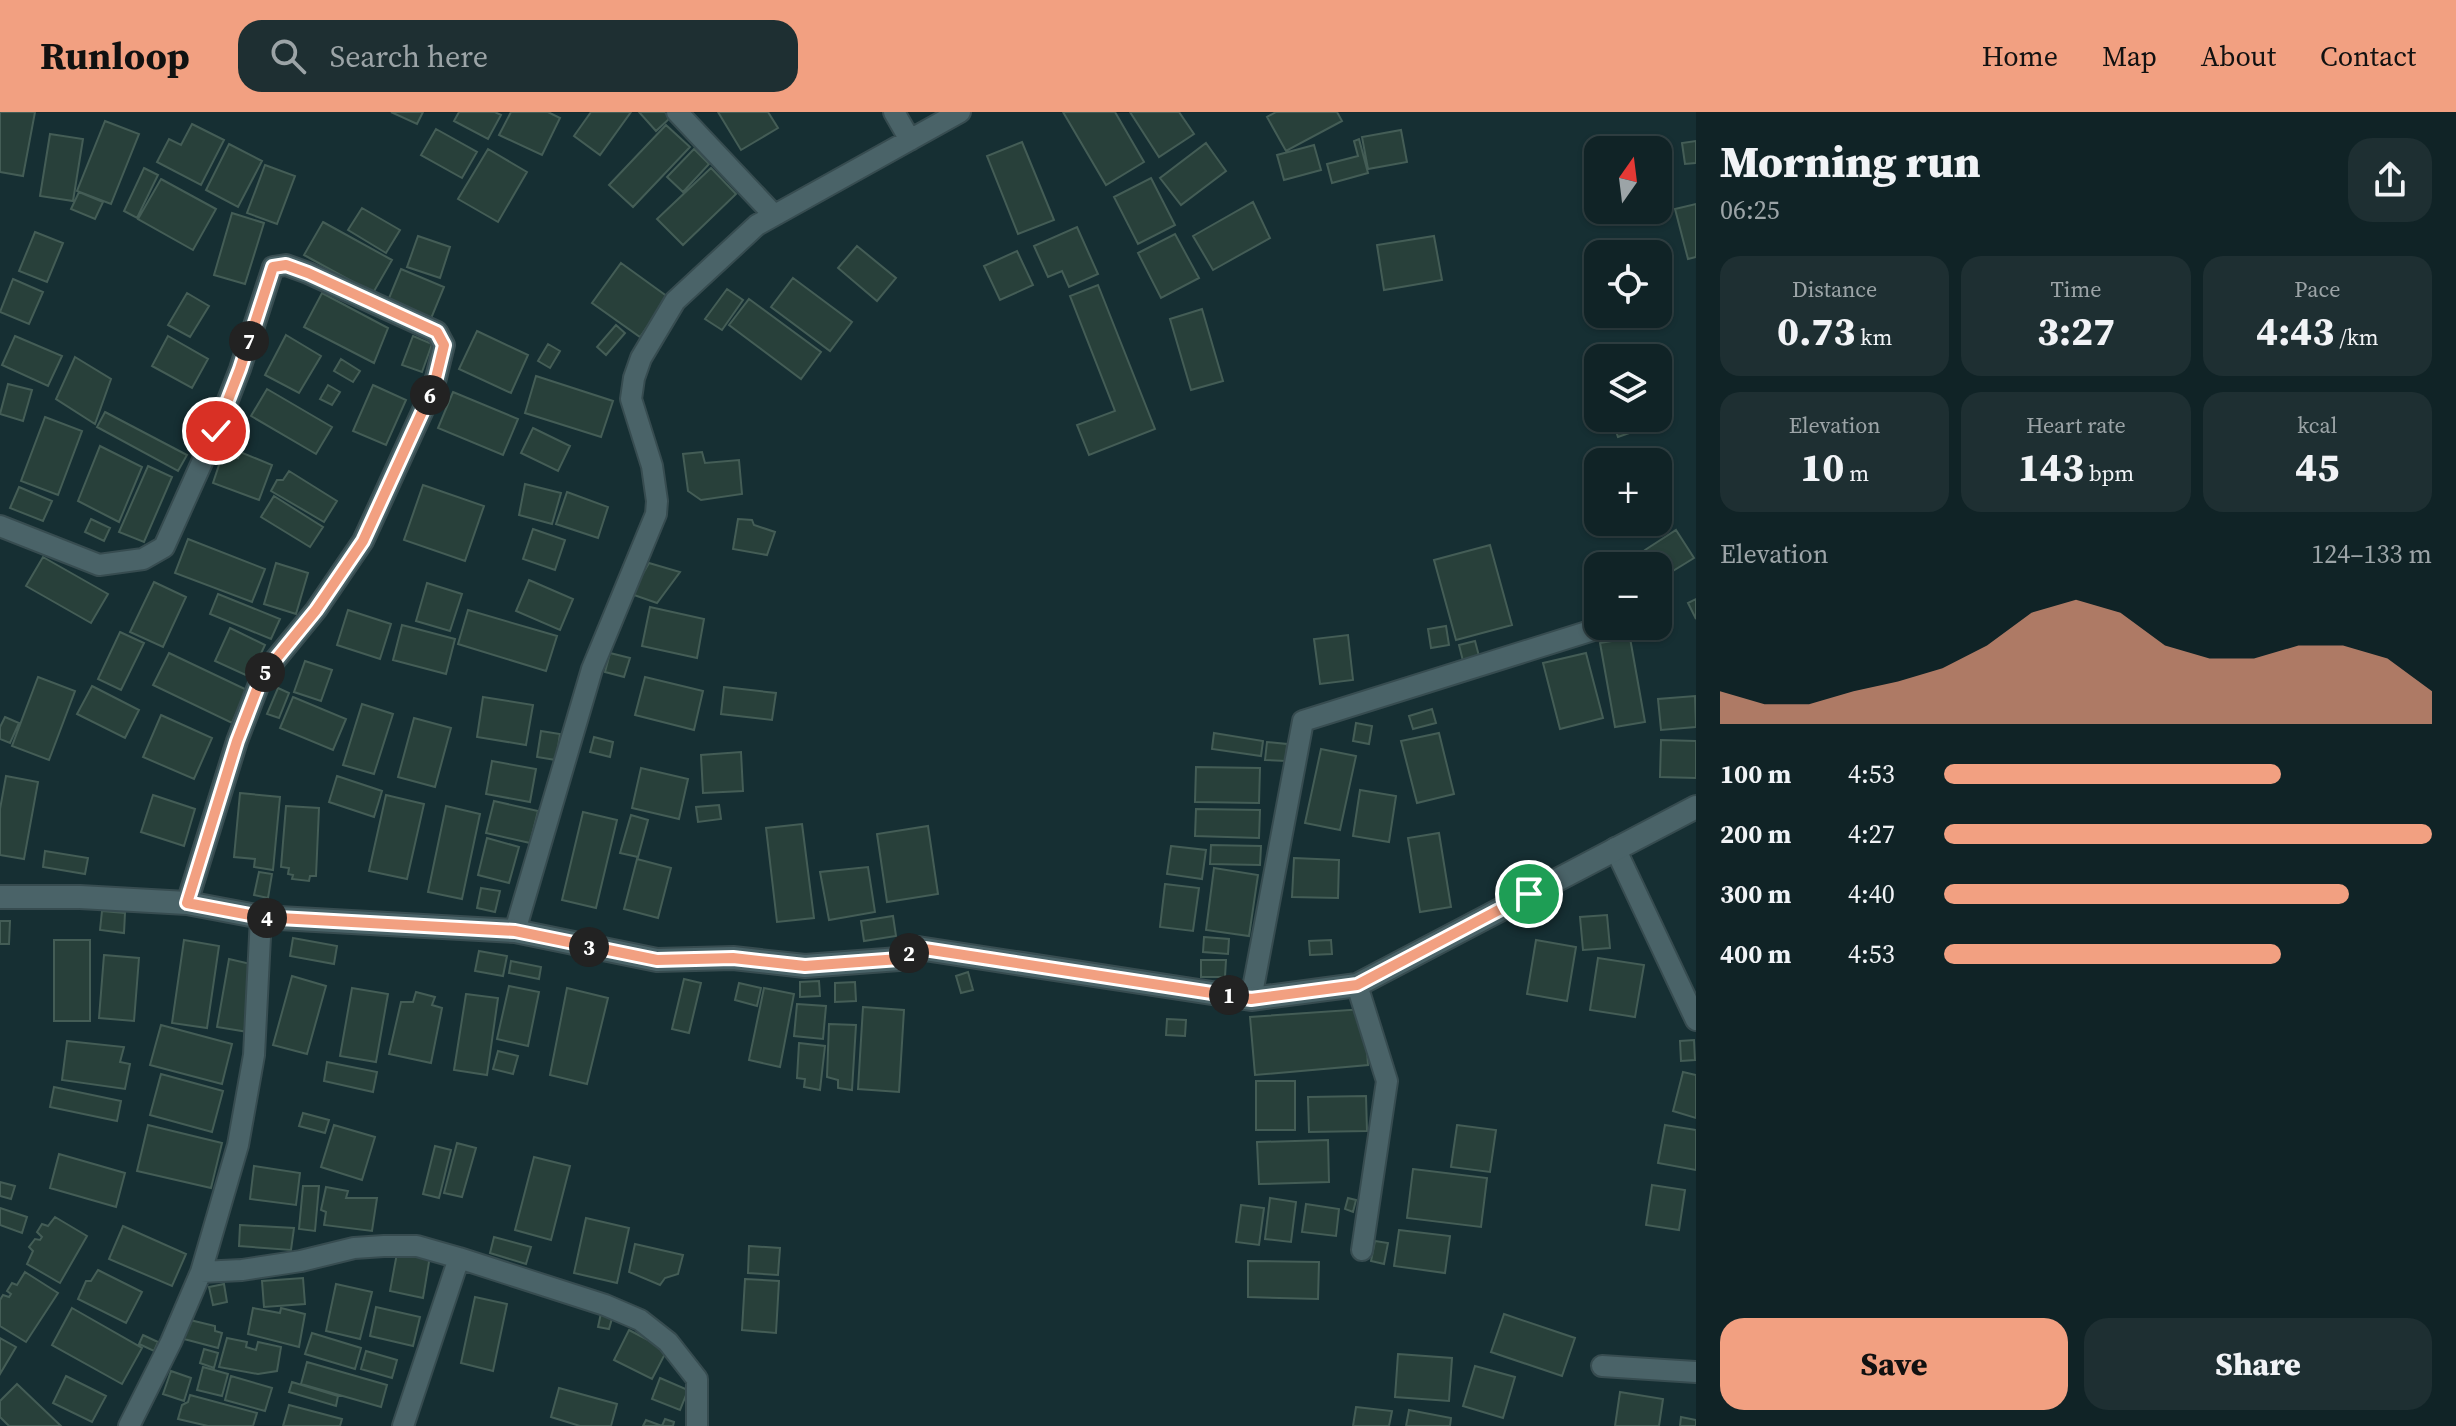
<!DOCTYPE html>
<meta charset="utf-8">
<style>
:root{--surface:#102326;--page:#1e2f32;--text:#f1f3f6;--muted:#9ca4a7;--line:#304043;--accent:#f2a081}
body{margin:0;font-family:"Source Serif 4",serif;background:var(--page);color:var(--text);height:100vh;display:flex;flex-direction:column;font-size:30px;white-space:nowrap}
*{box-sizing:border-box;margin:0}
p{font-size:26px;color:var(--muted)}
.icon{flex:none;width:44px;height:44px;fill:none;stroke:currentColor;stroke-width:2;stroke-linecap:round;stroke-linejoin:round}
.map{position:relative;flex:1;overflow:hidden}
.sheet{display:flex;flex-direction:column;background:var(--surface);width:760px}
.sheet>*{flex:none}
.needle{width:52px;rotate:14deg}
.buttons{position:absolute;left:1584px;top:24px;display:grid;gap:16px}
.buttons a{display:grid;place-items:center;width:88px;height:88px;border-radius:16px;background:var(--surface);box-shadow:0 2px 6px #0004,0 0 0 2px var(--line);font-size:40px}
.pin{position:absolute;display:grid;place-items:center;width:68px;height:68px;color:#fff;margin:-34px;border:4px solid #fff;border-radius:50%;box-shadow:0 2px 8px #0007}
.km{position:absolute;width:40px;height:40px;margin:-20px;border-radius:50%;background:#222;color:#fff;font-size:22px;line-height:40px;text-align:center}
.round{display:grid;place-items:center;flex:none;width:84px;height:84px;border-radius:24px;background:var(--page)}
.headline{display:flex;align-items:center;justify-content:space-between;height:136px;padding:0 24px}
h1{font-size:44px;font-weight:800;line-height:60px}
.stats{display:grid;grid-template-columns:repeat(3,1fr);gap:12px;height:136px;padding:8px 24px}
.stats div{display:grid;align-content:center;border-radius:20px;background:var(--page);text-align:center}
.stats b{font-size:40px;font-weight:800}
.stats small{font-size:22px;font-weight:400}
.stats p{font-size:22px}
.chart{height:224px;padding:16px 24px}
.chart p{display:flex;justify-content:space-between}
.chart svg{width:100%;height:144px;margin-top:8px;fill:var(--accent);opacity:.7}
.primary-button{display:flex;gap:16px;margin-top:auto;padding:16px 24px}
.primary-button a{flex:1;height:92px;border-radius:24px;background:var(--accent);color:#111;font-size:32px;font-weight:800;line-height:92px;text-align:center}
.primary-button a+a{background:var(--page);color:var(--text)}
ul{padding:0 24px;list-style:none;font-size:26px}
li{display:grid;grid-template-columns:128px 96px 1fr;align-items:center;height:60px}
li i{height:20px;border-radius:10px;background:var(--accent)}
header{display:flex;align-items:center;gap:48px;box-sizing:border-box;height:112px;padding:0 40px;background:var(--accent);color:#111}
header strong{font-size:38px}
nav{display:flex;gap:44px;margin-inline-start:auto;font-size:28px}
.search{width:560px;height:72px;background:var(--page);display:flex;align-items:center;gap:20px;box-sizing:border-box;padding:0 28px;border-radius:24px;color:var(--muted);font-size:30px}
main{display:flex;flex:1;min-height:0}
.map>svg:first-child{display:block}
.building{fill:#28403a;stroke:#445d56;stroke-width:2}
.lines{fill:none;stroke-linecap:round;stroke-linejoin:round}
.minor-casing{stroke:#374c50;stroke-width:24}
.tertiary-casing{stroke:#374c50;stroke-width:26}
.minor{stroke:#4a6368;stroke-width:20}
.tertiary{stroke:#4a6368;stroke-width:22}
.route-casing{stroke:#fff;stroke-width:16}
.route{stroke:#f2a081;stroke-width:10}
</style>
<header>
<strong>Runloop</strong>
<div class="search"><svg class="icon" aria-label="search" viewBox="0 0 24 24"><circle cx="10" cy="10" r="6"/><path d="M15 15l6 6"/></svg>Search here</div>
<nav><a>Home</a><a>Map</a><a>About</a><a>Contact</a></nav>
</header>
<main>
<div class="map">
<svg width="1696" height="1314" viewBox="0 0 1696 1314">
<rect width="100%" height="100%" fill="#162f33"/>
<!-- building -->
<path class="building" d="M0 0H35L23 64 0 60Z
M391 0H423L417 12Z
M459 0H495L501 3 488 27 454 9Z
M511 0H548L560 6 542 43 499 23Z
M591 0H631L600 43 574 24Z
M639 0H665L670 6 656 19Z
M718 0H768L778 16 741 38Z
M1063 0H1115L1144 50 1106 73Z
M1130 0H1179L1194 22 1159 45Z
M1276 0H1337L1342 9 1286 39 1267 5Z
M105 9 139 22 111 92 77 79Z
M192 12 224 28 201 73 157 50 169 27 181 33Z
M666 13 690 35 633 95 609 73Z
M436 17 477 40 462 66 421 43Z
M1401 18 1407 50 1368 57 1362 25Z
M50 22 83 27 73 89 40 84Z
M1359 27 1368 61 1332 71 1327 52 1358 44 1354 29Z
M1696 29V51L1685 52 1682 31Z
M1022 30 1054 108 1018 122 987 44Z
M1206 31 1226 59 1181 93 1160 66Z
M229 32 262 49 238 95 206 78Z
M1314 33 1321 58 1284 68 1277 43Z
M488 37 527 60 498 110 458 87Z
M694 37 709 52 683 80 667 65Z
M265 53 295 64 277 112 247 101Z
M144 56 158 63 137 106 124 99Z
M711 56 736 82 683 133 657 107Z
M1151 66 1175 113 1138 132 1114 85Z
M161 67 216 97 193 138 138 107Z
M1598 79V98H1625V101L1594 106 1590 81Z
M79 80 103 90 95 107 71 97Z
M1253 90 1270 126 1213 158 1193 124Z
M1696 92V145L1688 147 1675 97Z
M362 96 400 118 386 141 348 118Z
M232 101 264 111 245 172 214 163Z
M323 110 392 148 373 181 304 143Z
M1077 115 1098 162 1069 175 1062 159 1048 165 1034 134Z
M35 120 63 131 47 170 19 159Z
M1175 122 1199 166 1161 186 1138 141Z
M418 124 450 135 440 166 407 155Z
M1434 124 1442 168 1384 178 1377 133Z
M857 134 896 166 877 189 838 156Z
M1017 139 1033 173 1000 188 984 154Z
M621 151 668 185 640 225 592 191Z
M401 157 444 175 430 209 387 191Z
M793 166 852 210 830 239 771 195Z
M13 167 43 180 29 212 0 200Z
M1098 173 1155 317 1089 343 1077 313 1115 299 1070 184Z
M727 177 743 188 722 218 705 207Z
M187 181 209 194 190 225 168 213Z
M322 181 388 216 374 251 304 215Z
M749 187 821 240 801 267 729 213Z
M1202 197 1223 269 1191 278 1170 207Z
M616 213 625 221 606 243 597 235Z
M477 219 528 243 511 281 459 257Z
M286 223 321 244 299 281 265 263Z
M15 224 62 244 48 274 2 253Z
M168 224 208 247 192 276 152 254Z
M413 224 432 232 422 260 402 253Z
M548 232 560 239 550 256 538 249Z
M75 245 111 267 95 312 56 287Z
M341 247 360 259 353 270 334 259Z
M536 264 613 289 601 325 525 301Z
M8 272 32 278 23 309 0 302Z
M328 273 340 280 332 293 320 287Z
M373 273 406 288 386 333 353 319Z
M267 277 332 315 316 342 251 304Z
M453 280 518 307 503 343 438 316Z
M105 300 187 343 178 359 97 315Z
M45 305 82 319 58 383 21 369Z
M1611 306H1647L1650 314 1618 325Z
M533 316 570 334 558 359 521 341Z
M100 334 142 355 119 410 78 389Z
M240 340 272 353 259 388 213 371 223 341 238 346Z
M702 340 705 351 739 348 742 382 701 388 688 379 683 342Z
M148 354 172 365 144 430 119 420Z
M289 359 337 389 324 410 271 379 277 368H283Z
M525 372 561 381 552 412 519 403Z
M423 373 484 394 465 449 404 428Z
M19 375 52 389 43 409 10 396Z
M567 380 608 395 598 426 556 412Z
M274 384 323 415 310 435 261 405Z
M91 407 110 416 104 429 85 420Z
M738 407 752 408 754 413 775 420 767 443 733 437Z
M533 417 565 428 555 458 523 447Z
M1676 418 1694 446 1663 465 1658 454H1655L1645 438Z
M188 427 265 457 252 490 175 461Z
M1490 433 1512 513 1456 528 1434 448Z
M43 445 108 482 91 511 26 474Z
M276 451 308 461 296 502 264 492Z
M649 451 680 460 657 491 631 482Z
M529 468 573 487 560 518 516 499Z
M154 470 186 485 163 535 130 520Z
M427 471 462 482 450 519 416 509Z
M218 482 280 507 271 527 210 502Z
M1696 487V507L1688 491Z
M650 495 704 507 697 546 642 534Z
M348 498 391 512 380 547 337 533Z
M468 498 557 524 546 559 458 532Z
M402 513 455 527 446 562 393 548Z
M1446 514 1449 533 1431 536 1428 517Z
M230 516 265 533 250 565 215 549Z
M120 520 144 531 121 578 98 567Z
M1348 523 1353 568 1320 572 1314 527Z
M1630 526 1645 610 1615 615 1600 531Z
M1475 529 1479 544 1463 549 1459 533Z
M169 541 247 578 232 611 153 573Z
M610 541 630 546 624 565 605 560Z
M1586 541 1603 606 1560 617 1543 551Z
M305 549 332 558 321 589 294 580Z
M38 565 75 579 49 648 12 634Z
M645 565 703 579 694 618 635 603Z
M92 574 139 598 125 626 77 602Z
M724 575 776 581 772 608 721 602Z
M278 576 289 581 279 606 267 602Z
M1695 584 1696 615 1661 618 1658 587Z
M293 585 346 607 333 638 280 616Z
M483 585 533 593 526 633 477 625Z
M362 592 393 602 374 662 343 653Z
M1432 597 1436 611 1413 617 1409 604Z
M161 603 212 626 194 667 143 645Z
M5 605 19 611 10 631 0 627V615Z
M414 606 451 616 435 675 398 665Z
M1356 611 1372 614 1369 632 1353 629Z
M541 619 560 622 556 648 537 645Z
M1214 621 1263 629 1261 644 1212 637Z
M1439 621 1454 682 1417 691 1401 629Z
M594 625 613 630 610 645 590 640Z
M1661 628 1696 629V666L1660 665Z
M1267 630 1287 632 1286 649 1265 648Z
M1321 637 1356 644 1340 718 1305 711Z
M741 640 743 679 703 681 701 643Z
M492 649 536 657 530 690 486 682Z
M1196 655 1260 656 1259 691 1195 690Z
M641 656 688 667 679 707 632 696Z
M6 664 38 670 24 747 0 743V697Z
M337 664 382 679 374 705 329 690Z
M1360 678 1396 684 1389 730 1353 724Z
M240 681 280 685 273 758 254 755 255 747 234 745Z
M153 683 195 697 184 734 141 720Z
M386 683 424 692 407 767 369 759Z
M494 689 538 699 530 731 486 721Z
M719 693 721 707 698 710 696 695Z
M286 694 319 696 316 764H310L309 769 292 767 293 763 288 762 289 756 281 755Z
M446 694 480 702 462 787 428 780Z
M1196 697 1260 698 1259 726 1195 724Z
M583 700 617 708 596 796 562 788Z
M631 703 648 708 638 745 620 741Z
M802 712 814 806 777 810 766 716Z
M928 714 938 782 887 790 877 722Z
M1439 721 1451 795 1420 800 1408 726Z
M487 726 519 735 509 771 478 763Z
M1211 733 1261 734 1260 753 1210 752Z
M1171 734 1206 738 1202 767 1167 762Z
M45 739 88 746 85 762 43 755Z
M1294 746 1339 748 1338 786 1292 785Z
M637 747 671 756 658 806 624 797Z
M868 755 875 800 829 808 820 760Z
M1214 756 1258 763 1249 824 1206 818Z
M259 760 272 762 268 786 254 783Z
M1165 772 1199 776 1193 819 1160 815Z
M481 776 500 779 495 800 477 796Z
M102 799 125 801 124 821 100 818Z
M1607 803 1610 836 1583 838 1580 805Z
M893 804 896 824 864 829 861 809Z
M0 809H10L9 832H0Z
M1204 825 1229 827 1228 842 1203 840Z
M293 826 337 834 334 852 290 844Z
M54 828H90V909H54Z
M184 828 219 834 207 916 172 911Z
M1331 828 1332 842 1310 843 1309 829Z
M1536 828 1576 835 1567 889 1527 882Z
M479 839 507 844 503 864 475 859Z
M104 843 139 846 134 909 99 906Z
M1598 846 1644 853 1635 905 1590 898Z
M229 847 259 854 248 920 217 915Z
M1201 848H1226L1225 865H1201Z
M511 849 541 855 539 867 509 861Z
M968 860 973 878 961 881 956 864Z
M292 864 326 874 307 942 273 933Z
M684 867 701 871 689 921 672 917Z
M819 869 820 884 800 885V870Z
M855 870 856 889 835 890V871Z
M739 871 761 876 757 894 735 888Z
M509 874 539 880 528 934 497 927Z
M352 876 388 882 376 950 340 944Z
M567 876 608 886 587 972 550 963Z
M764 876 794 882 780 955 749 948Z
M416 880 435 885 432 893 442 896 431 951 389 942 401 890H413Z
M466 882 498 886 487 963 454 958Z
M797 892 826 894 823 927 794 924Z
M863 895 904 898 899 980 858 977Z
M1364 897 1368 953 1255 963 1250 905Z
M1167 907 1186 908 1185 924 1166 923Z
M829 912 856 913 852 978 838 976V968L827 965Z
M161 913 232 932 222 972 150 953Z
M1694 928 1695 948 1681 949 1680 929Z
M67 929 124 935 120 950 130 952 125 977 62 968Z
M799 931 825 934 820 978 804 975 805 967 797 966Z
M498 939 518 944 513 962 493 957Z
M327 950 377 960 373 980 324 969Z
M1683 960 1696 963V1006L1673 999Z
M161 962 223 979 212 1020 150 1003Z
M1256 969H1295V1018H1256Z
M54 975 121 989 117 1009 50 995Z
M1366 984 1367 1019 1309 1020 1308 985Z
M303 1001 329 1008 325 1021 299 1014Z
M148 1013 222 1031 211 1076 137 1059Z
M334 1013 375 1025 362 1068 321 1055Z
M1457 1013 1496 1018 1490 1060 1451 1055Z
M1665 1013 1696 1018V1058L1658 1051Z
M1328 1028 1329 1070 1259 1072 1257 1030Z
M457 1031 476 1036 462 1085 444 1081Z
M435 1034 451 1038 439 1086 423 1082Z
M59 1042 125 1061 116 1095 50 1076Z
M534 1045 570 1054 551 1128 515 1118Z
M254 1054 300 1061 296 1093 250 1087Z
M1413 1057 1487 1066 1481 1115 1407 1106Z
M0 1070 15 1074 11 1087 0 1084Z
M1652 1073 1685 1078 1679 1118 1646 1113Z
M303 1074H319L315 1119 299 1117Z
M326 1075 348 1079 346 1086H377L372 1119 324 1113 326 1100 321 1098Z
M1270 1086 1296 1090 1291 1130 1265 1127Z
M1348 1086 1356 1088 1353 1100 1345 1097Z
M1306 1092 1339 1097 1336 1124 1302 1120Z
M1241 1093 1264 1096 1259 1133 1236 1130Z
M0 1096 27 1105 22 1121 0 1113Z
M55 1105 87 1124 60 1171 27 1152 33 1139 29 1135 35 1127 40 1128 42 1125 37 1120 42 1112 48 1114Z
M586 1106 629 1116 617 1171 574 1161Z
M240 1113 294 1116 291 1138 239 1134Z
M123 1114 186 1142 172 1174 109 1147Z
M1399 1118 1450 1124 1445 1161 1394 1154Z
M494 1125 531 1135 526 1152 490 1141Z
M1375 1129 1388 1131 1384 1152 1371 1149Z
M635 1132 683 1143 678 1162 665 1166 660 1173 629 1160Z
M749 1134 780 1136 778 1163 748 1161Z
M397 1141 430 1144 423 1186 390 1179Z
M1248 1149 1319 1150 1318 1187 1248 1185Z
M98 1158 142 1180 126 1211 78 1187 86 1169H91Z
M25 1160 58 1181 26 1230 0 1214V1188L3 1183 9 1185 11 1182 7 1179 12 1171 17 1173Z
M303 1166 305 1192 264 1195 262 1169Z
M745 1167 779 1169 776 1221 742 1218Z
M224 1172 227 1190 213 1193 209 1175Z
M336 1172 372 1180 360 1227 326 1219Z
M475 1185 507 1192 493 1259 461 1251Z
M376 1195 420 1205 413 1234 370 1224Z
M72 1196 142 1236 122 1272 52 1233Z
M253 1196 280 1201 281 1196 305 1202 299 1235 248 1222Z
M601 1201 613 1203 609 1217 598 1215Z
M1504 1202 1575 1226 1562 1264 1491 1240Z
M190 1208 215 1214V1219L222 1221 218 1236 184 1227Z
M629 1218 667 1238 652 1267 614 1248Z
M312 1221 361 1236 355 1257 305 1242Z
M143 1223 158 1230 154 1239 139 1232Z
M0 1226 16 1235 0 1262Z
M227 1226 247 1230 246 1235 256 1238 258 1230 281 1235 277 1259 258 1262 219 1255Z
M204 1237 218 1241 214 1256 200 1251Z
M366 1239 397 1248 392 1266 361 1257Z
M1398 1242 1452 1246 1449 1289 1395 1285Z
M307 1250 387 1273 381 1295 301 1272Z
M1475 1254 1515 1265 1503 1306 1463 1294Z
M203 1255 228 1262 222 1284 197 1278Z
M171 1259 191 1266 184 1289 163 1282Z
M66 1264 106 1284 92 1310 53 1291Z
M231 1264 272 1276 265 1299 225 1288Z
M660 1266 688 1278 680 1298 652 1287Z
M292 1270 338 1284 336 1294 289 1280Z
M17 1272 61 1314H9L0 1305V1289Z
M559 1276 617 1292 611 1314H580L551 1305Z
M1620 1280 1663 1287 1659 1314H1615Z
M190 1283 257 1301 253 1314H208L178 1307 182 1293 188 1290Z
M289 1293 342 1307 340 1314H283Z
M1356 1295 1392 1299 1389 1314H1353Z
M1409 1298 1451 1306 1450 1314H1406Z
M1681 1305 1696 1308V1314H1680Z
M665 1307 674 1310 673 1314H643L646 1308 662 1314Z"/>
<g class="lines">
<defs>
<path id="minor" d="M677 0 774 103
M894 0 910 28
M0 414 99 453 143 447 164 435 216 319 240 257 273 155 286 153 308 161 437 220 444 233 434 274 363 429 316 498 262 564 237 629 187 791
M1615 736 1696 908
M515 819 592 557 656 402 657 389 652 354 631 287 634 266 641 246 675 189 757 113 960 0
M1357 873 1387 969 1362 1138
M1251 887 1303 609 1606 514
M201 1160 242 1158 301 1149 354 1136 384 1134H417L459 1146 605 1193 640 1208 668 1230 697 1267V1314
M1602 1254 1696 1260
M129 1314 171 1230 201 1160 238 1033 254 943 261 805
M403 1314 459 1146"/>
<path id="tertiary" d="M0 785H80L187 791 261 805 515 819 657 848 733 846 805 854 899 847 918 836 1251 887 1357 873 1696 695"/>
</defs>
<!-- minor casing -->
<use href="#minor" class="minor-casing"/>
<!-- tertiary casing -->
<use href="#tertiary" class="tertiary-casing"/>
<!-- minor -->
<use href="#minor" class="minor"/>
<!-- tertiary -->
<use href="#tertiary" class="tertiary"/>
</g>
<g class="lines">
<defs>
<path id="route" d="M216 319 240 257 273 155 286 153 308 161 437 220 444 233 434 274 363 429 316 498 262 564 237 629 187 791 261 805 515 819 657 848 733 846 805 854 899 847 918 836 1251 887 1357 873 1529 782"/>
</defs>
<!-- route casing -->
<use href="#route" class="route-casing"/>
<!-- route -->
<use href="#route" class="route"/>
</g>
</svg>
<div class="buttons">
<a><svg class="needle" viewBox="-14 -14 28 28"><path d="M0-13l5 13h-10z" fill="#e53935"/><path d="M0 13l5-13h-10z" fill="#9ca4a7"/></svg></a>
<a><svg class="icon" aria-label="locate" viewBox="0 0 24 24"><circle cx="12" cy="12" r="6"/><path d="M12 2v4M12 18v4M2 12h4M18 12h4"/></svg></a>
<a><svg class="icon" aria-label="layers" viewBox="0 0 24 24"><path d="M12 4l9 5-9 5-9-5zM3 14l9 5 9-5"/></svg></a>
<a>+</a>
<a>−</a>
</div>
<div class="pin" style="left:1529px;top:782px;background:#1e9e55"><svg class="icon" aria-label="arrive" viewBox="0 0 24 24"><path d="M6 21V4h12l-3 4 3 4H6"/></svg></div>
<div class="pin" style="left:216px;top:319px;background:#d93025"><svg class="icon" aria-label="check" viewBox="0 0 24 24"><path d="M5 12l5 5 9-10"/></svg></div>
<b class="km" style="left:1229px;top:883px">1</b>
<b class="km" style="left:909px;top:841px">2</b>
<b class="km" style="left:589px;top:835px">3</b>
<b class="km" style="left:267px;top:806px">4</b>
<b class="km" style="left:265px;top:560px">5</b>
<b class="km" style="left:430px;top:283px">6</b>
<b class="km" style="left:249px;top:229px">7</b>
</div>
<section class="sheet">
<div class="headline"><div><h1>Morning run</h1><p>06:25</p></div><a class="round"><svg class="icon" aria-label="share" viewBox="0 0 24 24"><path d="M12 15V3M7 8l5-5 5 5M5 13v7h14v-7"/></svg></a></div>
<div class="stats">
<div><p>Distance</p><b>0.73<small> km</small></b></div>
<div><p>Time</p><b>3:27</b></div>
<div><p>Pace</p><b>4:43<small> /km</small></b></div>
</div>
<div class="stats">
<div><p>Elevation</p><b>10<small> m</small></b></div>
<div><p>Heart rate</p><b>143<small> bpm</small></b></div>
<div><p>kcal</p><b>45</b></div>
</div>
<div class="chart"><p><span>Elevation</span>124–133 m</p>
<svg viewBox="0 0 160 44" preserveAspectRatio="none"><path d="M0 44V34L10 38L20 38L30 34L40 31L50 27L60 20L70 10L80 6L90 10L100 20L110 24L120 24L130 20L140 20L150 24L160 34V44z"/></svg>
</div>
<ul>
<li><b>100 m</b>4:53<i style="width:69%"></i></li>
<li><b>200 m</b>4:27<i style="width:100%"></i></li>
<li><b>300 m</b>4:40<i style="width:83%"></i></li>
<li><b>400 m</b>4:53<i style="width:69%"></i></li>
</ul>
<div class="primary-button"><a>Save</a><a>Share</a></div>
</section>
</main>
